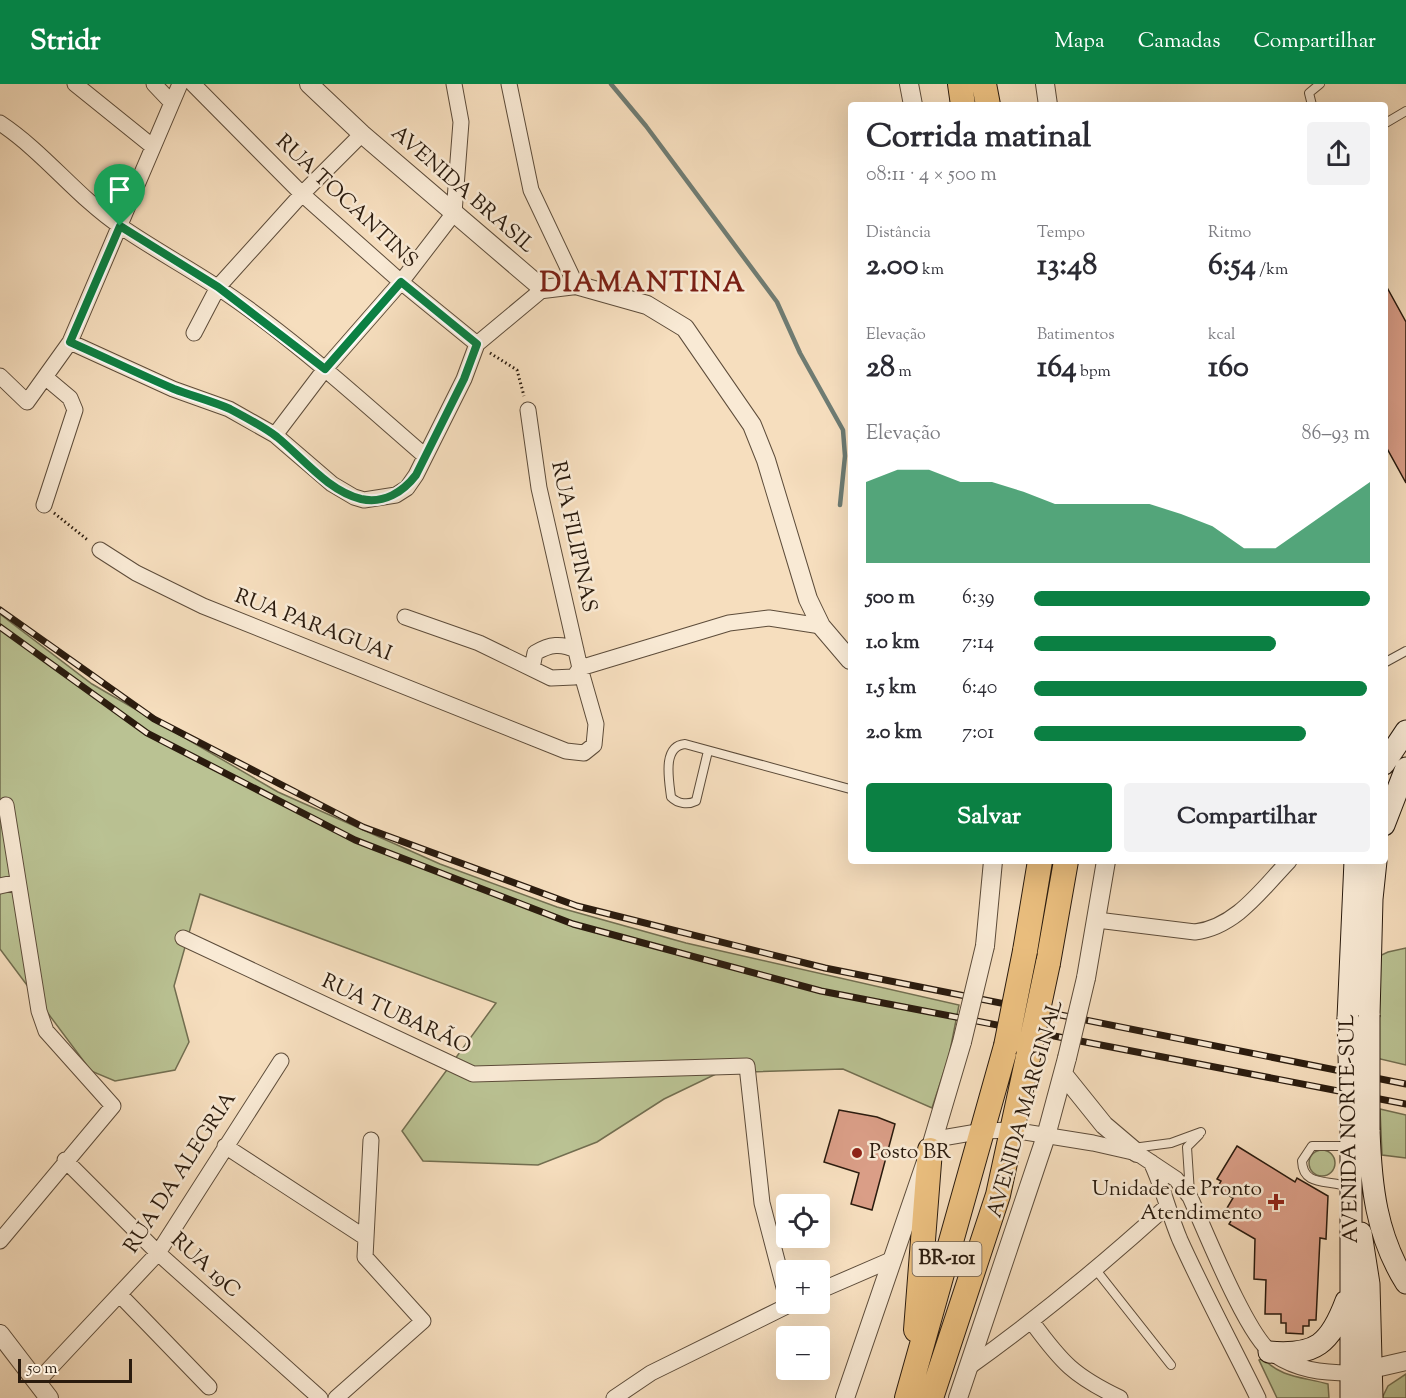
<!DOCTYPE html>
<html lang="pt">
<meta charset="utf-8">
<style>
:root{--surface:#fff;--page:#f2f2f3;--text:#2b2b33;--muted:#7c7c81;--accent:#0b8043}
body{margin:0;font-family:"Sorts Mill Goudy",serif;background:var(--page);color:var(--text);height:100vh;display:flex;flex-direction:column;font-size:22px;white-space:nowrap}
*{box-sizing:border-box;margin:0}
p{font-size:20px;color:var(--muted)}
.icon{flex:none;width:33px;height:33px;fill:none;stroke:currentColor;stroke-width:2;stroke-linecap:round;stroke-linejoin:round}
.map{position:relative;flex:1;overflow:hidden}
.side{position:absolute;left:848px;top:18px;width:540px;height:762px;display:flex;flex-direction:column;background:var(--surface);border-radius:6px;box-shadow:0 6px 24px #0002}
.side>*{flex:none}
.tools{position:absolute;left:776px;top:1110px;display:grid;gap:12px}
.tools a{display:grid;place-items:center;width:54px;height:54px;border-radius:6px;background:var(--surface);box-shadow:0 6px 24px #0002;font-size:30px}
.scale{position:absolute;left:18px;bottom:15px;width:114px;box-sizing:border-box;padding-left:6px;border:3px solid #2a1b0e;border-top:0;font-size:16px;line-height:21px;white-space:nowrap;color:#2a1b0e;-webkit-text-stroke:4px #f9ead5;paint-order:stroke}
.pin{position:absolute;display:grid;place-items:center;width:51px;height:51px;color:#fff;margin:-62px -26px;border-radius:50% 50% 50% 0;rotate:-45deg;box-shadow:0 0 6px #0007}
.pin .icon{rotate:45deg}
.round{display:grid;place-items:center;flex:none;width:63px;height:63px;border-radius:6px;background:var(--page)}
.headline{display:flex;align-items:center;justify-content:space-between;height:102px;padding:0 18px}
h1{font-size:33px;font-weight:700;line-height:45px}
.metrics{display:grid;grid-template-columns:repeat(3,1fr);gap:9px;height:102px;padding:6px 18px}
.metrics div{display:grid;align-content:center}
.metrics b{font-size:30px;font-weight:700}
.metrics small{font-size:16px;font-weight:400}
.metrics p{font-size:16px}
.chart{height:168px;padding:12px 18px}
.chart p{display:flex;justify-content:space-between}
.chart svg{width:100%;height:108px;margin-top:6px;fill:var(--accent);opacity:.7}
.button{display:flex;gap:12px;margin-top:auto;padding:12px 18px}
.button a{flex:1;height:69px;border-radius:6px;background:var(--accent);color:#fff;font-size:24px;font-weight:700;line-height:69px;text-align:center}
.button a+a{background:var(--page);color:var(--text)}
ul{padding:0 18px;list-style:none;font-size:20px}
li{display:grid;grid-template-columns:96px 72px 1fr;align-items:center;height:45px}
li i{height:15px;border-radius:8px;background:var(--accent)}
header{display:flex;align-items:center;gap:36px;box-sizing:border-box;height:84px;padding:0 30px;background:var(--accent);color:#fff}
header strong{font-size:28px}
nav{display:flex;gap:33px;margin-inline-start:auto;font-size:21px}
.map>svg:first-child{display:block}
.green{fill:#bac293;stroke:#726e50;stroke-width:1.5}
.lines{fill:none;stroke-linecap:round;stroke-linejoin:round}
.stream{stroke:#6f7c73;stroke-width:4.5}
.building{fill:#da9e87;stroke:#2a1b0e;stroke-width:1.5}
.service-casing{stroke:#5d4c3a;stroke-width:10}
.minor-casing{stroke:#5d4c3a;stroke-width:17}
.tertiary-casing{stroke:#5d4c3a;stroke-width:20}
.secondary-casing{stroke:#2a1b0e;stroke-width:23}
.primary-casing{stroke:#2a1b0e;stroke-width:26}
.path{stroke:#2a1b0e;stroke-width:3;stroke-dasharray:1.5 3;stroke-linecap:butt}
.service{stroke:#f9ead5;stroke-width:8}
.minor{stroke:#f9ead5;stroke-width:15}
.tertiary{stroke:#f9ead5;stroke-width:18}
.secondary{stroke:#f9ead5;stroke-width:21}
.primary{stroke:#ebbf7f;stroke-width:24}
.rail-casing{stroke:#2a1b0e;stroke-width:7}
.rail{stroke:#f9ead5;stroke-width:4.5;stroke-dasharray:14;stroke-linecap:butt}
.tertiary-bridge-casing{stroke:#5d4c3a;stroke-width:20;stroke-linecap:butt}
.secondary-bridge-casing{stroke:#2a1b0e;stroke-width:23;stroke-linecap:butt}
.primary-bridge-casing{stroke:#2a1b0e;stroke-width:26;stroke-linecap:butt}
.tertiary-bridge{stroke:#f9ead5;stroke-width:18}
.secondary-bridge{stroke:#f9ead5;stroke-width:21}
.primary-bridge{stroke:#ebbf7f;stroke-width:24}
.route-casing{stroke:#fff;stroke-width:12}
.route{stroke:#0b8043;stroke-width:8}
.poi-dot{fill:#8f2418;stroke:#f9ead5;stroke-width:2}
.labels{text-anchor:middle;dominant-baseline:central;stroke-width:5;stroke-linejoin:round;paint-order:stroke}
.shield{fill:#f9ead5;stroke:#68594a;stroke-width:1.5}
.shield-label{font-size:20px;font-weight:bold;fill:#2a1b0e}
.street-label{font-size:21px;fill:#2a1b0e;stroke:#f9ead5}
.poi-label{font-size:21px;fill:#2a1b0e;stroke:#f9ead5;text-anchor:start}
.district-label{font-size:27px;font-weight:bold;letter-spacing:1.5px;fill:#7a1f14;stroke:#f9ead5}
</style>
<header>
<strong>Stridr</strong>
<nav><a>Mapa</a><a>Camadas</a><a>Compartilhar</a></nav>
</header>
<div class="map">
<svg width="1406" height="1314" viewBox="0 0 1406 1314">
<rect width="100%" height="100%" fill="#f6debe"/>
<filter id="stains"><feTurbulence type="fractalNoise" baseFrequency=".00333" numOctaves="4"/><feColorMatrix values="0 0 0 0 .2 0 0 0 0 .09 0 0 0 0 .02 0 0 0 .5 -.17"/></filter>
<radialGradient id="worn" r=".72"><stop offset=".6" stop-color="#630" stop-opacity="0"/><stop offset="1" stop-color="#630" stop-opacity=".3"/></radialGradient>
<!-- green -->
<path class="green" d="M0 530 92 600 278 708 440 780 557 823 686 859 959 921 949 972 932 1024 843 985 718 989 664 1015 597 1058 538 1081 423 1077 402 1047 496 919 200 810 174 902 189 958 175 986 115 997 91 987 0 865Z
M1406 864V981L1376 974 1375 874 1388 868Z
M1380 1025 1406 1031V1074L1382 1071Z
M1309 1079a13 13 0 1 1 26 0a13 13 0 1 1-26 0Z
M1263 1274C1280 1294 1304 1293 1328 1300L1329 1314H1277L1259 1276Z
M1406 1290V1314H1382L1388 1302Z"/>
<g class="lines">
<!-- stream -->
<path class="stream" d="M611 0 646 42 777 218 800 269 843 346 845 372 840 421"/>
</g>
<!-- building -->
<path class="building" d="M1384 198 1406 238V399L1384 359Z
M839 1026 877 1033 895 1040 872 1126 851 1120 859 1089 824 1078Z
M1237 1062 1295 1098 1297 1094 1328 1112 1326 1155 1320 1154 1316 1236H1309V1242H1303V1250L1286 1249V1239H1281V1230H1265L1266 1196 1254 1195 1255 1155 1229 1140 1236 1129 1227 1124 1233 1114 1217 1104 1221 1097 1217 1095Z"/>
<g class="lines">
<defs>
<path id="service" d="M1312 21 1309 9 1320 0
M1384 40 1406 27
M1384 579 1406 567
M708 667 696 717C688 721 678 720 671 713 669 696 662 662 685 660L850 705
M1350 1062H1312L1302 1077C1303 1105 1332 1094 1350 1104
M1133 1064 1171 1059 1201 1048
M1190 1109 1187 1063 1199 1051
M1096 1186 1171 1281"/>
<path id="minor" d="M75 0 152 62
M154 0 172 19
M193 0 302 110 401 198 477 260
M509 0 531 106 576 201
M0 39C45 69 76 112 120 142 152 164 185 182 217 203 291 252 358 314 425 372
M194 249 218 203 302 110 362 50
M70 258 173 305 229 325 275 351 332 400 354 413 364 416 396 411 407 404 416 391 464 295 477 260 543 205
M0 292 27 318 70 258 180 0
M275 351 325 285 401 198 454 129 461 38 454 0
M44 421 75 326 70 314 45 293
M100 466 136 489 203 522 566 667 584 669 594 661 596 640 580 584 539 404 528 326
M405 533 479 559 551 594 574 593 580 584 729 539 769 534 821 542
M532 584 535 569C550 560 561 559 576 566
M0 802 18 798
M1097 836 1195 848C1236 843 1262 805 1289 777
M183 854 473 990 747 982 762 1119 786 1211
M225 1062 366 1154
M930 1066 942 1054 983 1047 1012 1046 1093 1059 1137 1069 1176 1095 1190 1113C1205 1146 1247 1252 1272 1269 1296 1286 1322 1289 1351 1289
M65 1076 158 1169 320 1314
M1151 1078C1163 1103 1169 1130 1180 1156 1204 1209 1232 1261 1258 1314
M0 1157 113 1022 46 947 39 927 6 721
M819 1207 893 1175
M120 1211 209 1303
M1032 1238C1062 1279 1074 1292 1120 1314
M969 1283C1038 1234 1103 1180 1166 1123
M37 1298 158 1169 281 977
M336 1314 423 1237 365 1173 371 1056
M614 1314 651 1289 791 1220"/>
<path id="tertiary" d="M309 0 362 50 543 205 576 201 647 221 685 244 752 341 766 376 808 515 821 542 850 576
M909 0 913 21
M1045 0 1048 21
M985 862 993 777
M1086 894 1106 777
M1063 990 1104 1041 1137 1069
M0 1250 49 1314
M1358 1288 1406 1277
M845 1314 930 1066 962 958
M958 1314 1046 1052 1067 974"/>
<path id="secondary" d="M1384 680 1406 647
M1384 741 1406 684
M1369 931 1372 815 1376 777
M1348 934 1355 777
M1369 1046C1371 1102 1376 1151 1406 1199
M1361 1149 1369 1200 1372 1314
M1269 1268C1316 1272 1330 1260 1346 1217
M1351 1314V1045"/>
<path id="primary" d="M960 0 963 21
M984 0 988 21
M1025 867 1040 777
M1048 879 1066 777
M916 1246 930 1066
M907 1314 1006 962
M931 1314 998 1111 1028 973"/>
</defs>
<!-- service casing -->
<use href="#service" class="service-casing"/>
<!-- minor casing -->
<use href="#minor" class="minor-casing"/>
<!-- tertiary casing -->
<use href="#tertiary" class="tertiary-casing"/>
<!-- secondary casing -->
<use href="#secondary" class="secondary-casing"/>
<!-- primary casing -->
<use href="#primary" class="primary-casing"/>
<!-- path -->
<path class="path" d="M490 269 517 286 524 312
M54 429 89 457"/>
<!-- service -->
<use href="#service" class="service"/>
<!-- minor -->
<use href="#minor" class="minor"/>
<!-- tertiary -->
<use href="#tertiary" class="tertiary"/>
<!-- secondary -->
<use href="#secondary" class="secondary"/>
<!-- primary -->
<use href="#primary" class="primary"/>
<defs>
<path id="rail" d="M0 526 154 635 363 743 577 822 825 884 1406 1000
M0 543 147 649 355 756 573 840 821 907 1406 1020"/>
</defs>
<!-- rail casing -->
<use href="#rail" class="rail-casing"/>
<!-- rail -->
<use href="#rail" class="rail"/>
<defs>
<path id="tertiary-bridge" d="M962 958 985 862
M1067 974 1086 894"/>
<path id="secondary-bridge" d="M1348 934 1351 1045
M1369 1046V931"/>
<path id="primary-bridge" d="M1006 962 1025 867
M1028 973 1048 879"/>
</defs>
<!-- tertiary-bridge casing -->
<use href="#tertiary-bridge" class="tertiary-bridge-casing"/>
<!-- secondary-bridge casing -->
<use href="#secondary-bridge" class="secondary-bridge-casing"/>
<!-- primary-bridge casing -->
<use href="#primary-bridge" class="primary-bridge-casing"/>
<!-- tertiary-bridge -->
<use href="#tertiary-bridge" class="tertiary-bridge"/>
<!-- secondary-bridge -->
<use href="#secondary-bridge" class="secondary-bridge"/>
<!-- primary-bridge -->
<use href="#primary-bridge" class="primary-bridge"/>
</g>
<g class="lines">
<defs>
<path id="route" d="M120 142 218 203 325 285 401 198 477 260 464 295 416 391C403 408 384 420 361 415 328 407 303 374 277 353 264 343 245 333 230 325 212 317 192 312 174 305 139 290 104 273 70 258Z"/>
</defs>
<!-- route casing -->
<use href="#route" class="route-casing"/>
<!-- route -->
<use href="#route" class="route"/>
</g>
<!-- markers -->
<g class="poi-dot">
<circle cx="857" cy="1069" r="6"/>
<path d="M1273 1109h6v6h6v6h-6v6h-6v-6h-6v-6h6z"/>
</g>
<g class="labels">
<!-- shield labels -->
<rect class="shield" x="912.5" y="1158" width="69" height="34" rx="4.5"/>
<g class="shield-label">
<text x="947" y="1175">BR-101</text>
</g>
<!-- street labels -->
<g class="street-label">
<text transform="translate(462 106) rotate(41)">AVENIDA BRASIL</text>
<text transform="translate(346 118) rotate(43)">RUA TOCANTINS</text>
<text transform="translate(573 453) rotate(78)">RUA FILIPINAS</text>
<text transform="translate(313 542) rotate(21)">RUA PARAGUAI</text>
<text transform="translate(396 931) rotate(25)">RUA TUBARÃO</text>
<text transform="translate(1026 1025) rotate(-74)">AVENIDA MARGINAL</text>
<text transform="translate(1350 1045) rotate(-91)">AVENIDA NORTE-SUL</text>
<text transform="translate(181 1089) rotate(-57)">RUA DA ALEGRIA</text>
<text transform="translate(205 1182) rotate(42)">RUA 19C</text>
</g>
<!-- poi labels -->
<g class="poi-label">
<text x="869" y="1069">Posto BR</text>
<text x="1262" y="1106" text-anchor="end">Unidade de Pronto<tspan x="1262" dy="24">Atendimento</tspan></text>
</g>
<!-- district labels -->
<g class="district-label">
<text x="643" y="200">DIAMANTINA</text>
</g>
</g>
<rect width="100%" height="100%" filter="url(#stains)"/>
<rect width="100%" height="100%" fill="url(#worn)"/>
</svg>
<div class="tools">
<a><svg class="icon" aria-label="locate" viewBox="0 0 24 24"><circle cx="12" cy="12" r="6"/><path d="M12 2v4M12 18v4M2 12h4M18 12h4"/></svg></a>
<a>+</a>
<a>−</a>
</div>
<div class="scale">50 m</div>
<div class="pin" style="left:120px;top:142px;background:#1e9e55"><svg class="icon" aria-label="arrive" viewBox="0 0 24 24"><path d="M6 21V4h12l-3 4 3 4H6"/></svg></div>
<section class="side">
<div class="headline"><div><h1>Corrida matinal</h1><p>08:11 · 4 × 500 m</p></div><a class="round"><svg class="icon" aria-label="share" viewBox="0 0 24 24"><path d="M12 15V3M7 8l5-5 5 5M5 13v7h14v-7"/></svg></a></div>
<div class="metrics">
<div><p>Distância</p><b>2.00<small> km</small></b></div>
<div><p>Tempo</p><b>13:48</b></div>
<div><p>Ritmo</p><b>6:54<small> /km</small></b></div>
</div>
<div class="metrics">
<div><p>Elevação</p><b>28<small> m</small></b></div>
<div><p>Batimentos</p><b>164<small> bpm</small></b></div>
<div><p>kcal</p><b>160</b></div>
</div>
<div class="chart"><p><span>Elevação</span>86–93 m</p>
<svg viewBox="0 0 160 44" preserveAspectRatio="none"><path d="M0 44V11L10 6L20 6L30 11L40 11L50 15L60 20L70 20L80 20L90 20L100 24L110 29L120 38L130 38L140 29L150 20L160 11V44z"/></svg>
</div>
<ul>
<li><b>500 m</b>6:39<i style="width:100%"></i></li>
<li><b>1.0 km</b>7:14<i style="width:72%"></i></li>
<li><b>1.5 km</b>6:40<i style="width:99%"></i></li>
<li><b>2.0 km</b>7:01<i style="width:81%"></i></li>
</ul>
<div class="button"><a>Salvar</a><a>Compartilhar</a></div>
</section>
</div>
